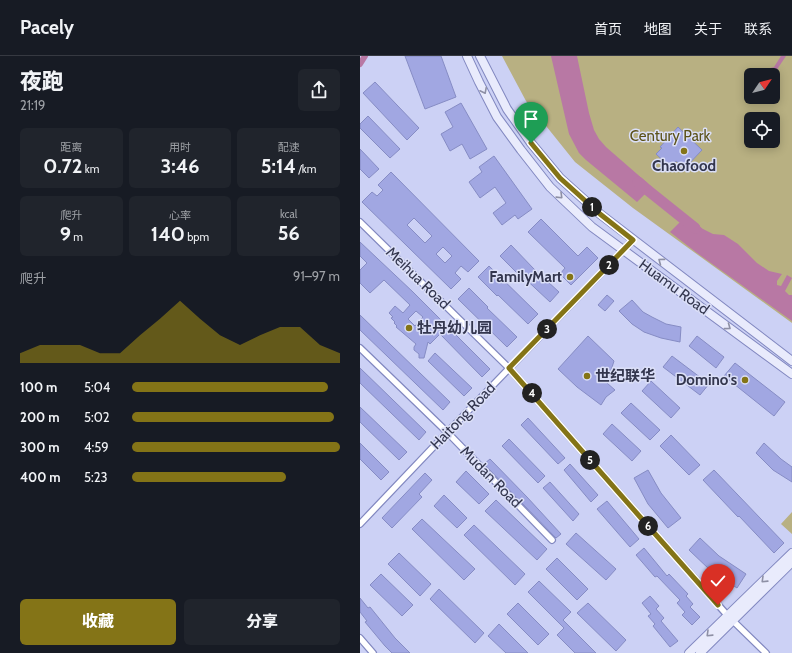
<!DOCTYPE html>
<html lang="zh">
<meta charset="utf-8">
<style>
:root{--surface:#171b24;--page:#20242c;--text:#f1f3f6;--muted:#9ea1a6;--line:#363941;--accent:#847417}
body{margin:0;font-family:Cabin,"Noto Sans SC",sans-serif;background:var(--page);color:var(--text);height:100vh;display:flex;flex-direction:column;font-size:15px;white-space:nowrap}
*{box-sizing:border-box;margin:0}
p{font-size:13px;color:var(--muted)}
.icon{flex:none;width:22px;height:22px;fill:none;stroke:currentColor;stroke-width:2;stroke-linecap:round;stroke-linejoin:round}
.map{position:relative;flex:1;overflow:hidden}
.details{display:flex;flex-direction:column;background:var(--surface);width:360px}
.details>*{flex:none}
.needle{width:26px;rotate:55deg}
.buttons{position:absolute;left:384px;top:12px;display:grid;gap:8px}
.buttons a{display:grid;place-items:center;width:36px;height:36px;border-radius:6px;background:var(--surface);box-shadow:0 2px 10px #0003;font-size:20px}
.pin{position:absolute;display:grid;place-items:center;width:34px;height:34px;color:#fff;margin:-41px -17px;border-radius:50% 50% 50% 0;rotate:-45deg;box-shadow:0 0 4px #0007}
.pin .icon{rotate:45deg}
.km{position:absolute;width:20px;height:20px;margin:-10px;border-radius:50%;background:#222;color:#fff;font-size:11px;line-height:20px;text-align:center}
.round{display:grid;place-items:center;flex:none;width:42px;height:42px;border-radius:6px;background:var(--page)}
.overview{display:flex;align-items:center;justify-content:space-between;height:68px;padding:0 20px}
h1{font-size:22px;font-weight:800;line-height:30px}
.metrics{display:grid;grid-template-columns:repeat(3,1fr);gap:6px;height:68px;padding:4px 20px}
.metrics div{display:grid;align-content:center;border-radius:6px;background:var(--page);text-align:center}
.metrics b{font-size:20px;font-weight:800}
.metrics small{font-size:11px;font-weight:400}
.metrics p{font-size:11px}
.chart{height:112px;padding:8px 20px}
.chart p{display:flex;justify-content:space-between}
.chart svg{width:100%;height:72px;margin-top:4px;fill:var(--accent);opacity:.7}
.cta{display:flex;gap:8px;margin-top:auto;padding:8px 20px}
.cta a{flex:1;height:46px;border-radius:6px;background:var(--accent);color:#fff;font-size:16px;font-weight:800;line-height:46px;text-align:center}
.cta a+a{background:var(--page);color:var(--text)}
ul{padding:0 20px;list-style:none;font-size:13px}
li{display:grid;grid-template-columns:64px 48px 1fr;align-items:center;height:30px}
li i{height:10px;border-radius:5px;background:var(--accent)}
header{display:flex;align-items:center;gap:24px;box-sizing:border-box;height:56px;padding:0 20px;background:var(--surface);border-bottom:1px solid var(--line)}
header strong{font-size:19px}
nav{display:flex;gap:22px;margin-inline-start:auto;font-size:14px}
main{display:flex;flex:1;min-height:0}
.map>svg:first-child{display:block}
.green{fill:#b8b082;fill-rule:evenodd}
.water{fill:#b878a4}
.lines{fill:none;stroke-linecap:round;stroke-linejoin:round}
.canal{stroke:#b878a4;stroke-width:6}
.river{stroke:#b878a4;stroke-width:11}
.building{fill:#a1a7e2;stroke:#868cc4;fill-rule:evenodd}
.minor-casing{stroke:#8288c0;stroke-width:8}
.secondary-casing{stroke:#8288c0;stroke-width:10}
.minor{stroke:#fff;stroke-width:5.5}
.secondary{stroke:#e9ebfc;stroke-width:8}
.oneway{stroke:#8e90a5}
.route-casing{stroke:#fff;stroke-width:8}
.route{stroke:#847417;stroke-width:5}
.poi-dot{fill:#847417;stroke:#dbdff7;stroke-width:1.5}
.labels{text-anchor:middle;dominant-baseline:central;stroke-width:3;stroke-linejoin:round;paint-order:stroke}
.park-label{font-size:15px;fill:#5b5118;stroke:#dbdff7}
.poi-label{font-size:15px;font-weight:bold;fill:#33364e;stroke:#dbdff7;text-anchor:end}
.street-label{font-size:15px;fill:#33364e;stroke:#dbdff7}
</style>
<header>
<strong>Pacely</strong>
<nav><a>首页</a><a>地图</a><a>关于</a><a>联系</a></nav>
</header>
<main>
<section class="details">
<div class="overview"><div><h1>夜跑</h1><p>21:19</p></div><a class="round"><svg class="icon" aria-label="share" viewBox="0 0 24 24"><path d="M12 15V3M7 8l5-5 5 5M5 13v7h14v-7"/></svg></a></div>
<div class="metrics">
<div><p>距离</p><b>0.72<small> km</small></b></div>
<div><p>用时</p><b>3:46</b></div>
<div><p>配速</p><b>5:14<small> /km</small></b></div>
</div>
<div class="metrics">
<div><p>爬升</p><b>9<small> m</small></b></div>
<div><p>心率</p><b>140<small> bpm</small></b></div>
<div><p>kcal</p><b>56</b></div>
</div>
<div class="chart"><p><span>爬升</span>91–97 m</p>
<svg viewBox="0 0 160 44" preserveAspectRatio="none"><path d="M0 44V38L10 33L20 33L30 33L40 38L50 38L60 27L70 17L80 6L90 17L100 27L110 33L120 27L130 22L140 22L150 33L160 38V44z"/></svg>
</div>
<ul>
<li><b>100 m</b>5:04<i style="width:94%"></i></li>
<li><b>200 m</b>5:02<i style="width:97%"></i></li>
<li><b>300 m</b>4:59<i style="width:100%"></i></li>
<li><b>400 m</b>5:23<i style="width:74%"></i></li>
</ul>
<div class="cta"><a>收藏</a><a>分享</a></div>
</section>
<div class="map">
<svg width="432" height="597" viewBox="0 0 432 597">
<rect width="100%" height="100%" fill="#ccd1f5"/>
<!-- green -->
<path class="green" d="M142 0H432V267L273 152 215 106 166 45ZM391 19H413V41H391ZM391 63H413V85H391Z
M432 456V478L421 468Z"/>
<!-- water -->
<path class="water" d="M191 0H217L229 57 234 74 239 83 246 91 292 131 277 146 226 104 219 97 209 78Z
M421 0H426L418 12 413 31V19H400L399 15 414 11Z
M326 160 343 173 353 178 364 179 378 188 397 207 409 215 422 218 417 225V229L421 230 427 219 432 222 425 235 429 239H432V265L337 197 310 176Z"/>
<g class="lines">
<!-- canal -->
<path class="canal" d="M0 8 5 0"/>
<!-- river -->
<path class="river" d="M278 126 285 132 335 172"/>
</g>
<!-- building -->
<path class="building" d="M45 0H81L96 41 65 53Z
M15 26 59 72 47 84 3 37Z
M101 47 127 93 110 103 102 88 90 95 81 78 93 71 85 56Z
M8 60 40 93 30 102 0 72V68Z
M318 71 342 94 325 112 316 105 310 111 296 98 302 92 300 91Z
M0 93 19 113 9 122 0 113Z
M134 100 172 153 158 163 155 159 142 169 133 157 146 147 135 131 120 142 109 126 122 116 119 111Z
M31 116 119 205 108 216 101 210 95 217 101 223 91 233 2 146 12 136 17 140 23 134 18 129ZM54 162 72 180 65 187 47 169ZM83 191 92 200 85 207 76 198Z
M181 163 218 200 227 191 238 202 211 229 200 218 205 212 168 176Z
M0 186 53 236 130 313 122 321 80 278 70 288 68 286 64 302H59V298L54 294V291L56 288 36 271 37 270 34 267 35 266 31 262 33 261 29 257 35 250 43 257 50 249 24 224 10 237 0 227V214L7 207 0 200ZM56 255 63 261 55 270 48 263Z
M151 189 174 213 199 236 190 246 160 218 159 219 140 200Z
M129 210 178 258 168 268 138 239 137 240 118 221Z
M109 232 128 251 127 252 157 281 147 291 98 243Z
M247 239 254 245 245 255 238 249Z
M272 244 283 256 292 261 306 268 321 271 320 286 301 282 284 276 272 268 259 255Z
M0 259 90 346 83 354 0 274Z
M228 280 254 305 247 327 255 334 246 341 241 349 217 331 198 313Z
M337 280 364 301 356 312 329 290Z
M75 297 112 332 104 340 68 305Z
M312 300 349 328 340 339 303 311Z
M375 307 425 346 414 360 364 320Z
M0 312 66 376 59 384 0 327Z
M291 325 320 352 311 362 282 335Z
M271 347 300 374 290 384 261 357Z
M0 351 47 396 39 404 0 366Z
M168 362 205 402 198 408 161 369Z
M252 368 281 395 272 405 243 378Z
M311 379 340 409 329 419 300 390Z
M149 383 185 420 178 427 142 390Z
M0 387 29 416 21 424 0 403Z
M404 387 421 403 432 411V426L413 414 396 397Z
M130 403 167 441 201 478 196 482 124 408Z
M210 408 238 439 231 446 204 414Z
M288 414 301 437 321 462 308 472 288 448 274 422Z
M354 414 424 487 414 497 379 460 378 461 343 424Z
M106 415 129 438 119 448 96 426Z
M65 417 72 424 59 438 62 441 32 472 22 462Z
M190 426 219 458 213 465 183 432Z
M84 439 107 462 97 472 74 450Z
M136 444 187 493 177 504 125 455Z
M247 445 279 483 270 491 237 453Z
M62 463 115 513 104 524 52 473Z
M114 469 165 518 155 529 104 479Z
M216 477 256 513 246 524 206 488Z
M340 482 359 500 386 518 377 532 350 514 329 494Z
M284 492 307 520 309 518 328 538 326 540 333 548 330 551 340 561 332 569 322 559 325 556 317 547 320 544 297 520 295 521 276 499Z
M39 497 71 528 60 540 28 508Z
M197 502 228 533 217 544 186 513Z
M21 518 53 549 42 560 10 529Z
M179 525 211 556 203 564 236 597H215L197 579 204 572 168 536Z
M79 533 124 577 115 587 70 543Z
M290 540 299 550 296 553 304 562 301 565 318 585 310 591 293 570 295 568 288 560 291 558 282 547Z
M0 542 8 552 10 551 35 582 50 597H32L25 590 5 566 7 565 0 556Z
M158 547 189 578 178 589 147 558Z
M228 547 266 584 256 595 217 557Z
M139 568 168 597H146L128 580Z"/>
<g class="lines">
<defs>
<path id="minor" d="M0 166 149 312 281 462 368 560 406 597
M0 292 87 376 192 484
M0 468 79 385 273 184
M0 582 13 597"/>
<path id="secondary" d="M107 0 119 26 137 61 161 94 190 131 232 171 432 318
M120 0 147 53 171 87 200 122 240 158 432 305
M329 597 432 497
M340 597 432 506"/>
</defs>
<!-- minor casing -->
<use href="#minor" class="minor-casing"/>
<!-- secondary casing -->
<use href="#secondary" class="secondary-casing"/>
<!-- minor -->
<use href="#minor" class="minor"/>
<!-- secondary -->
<use href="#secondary" class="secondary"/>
</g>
<!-- one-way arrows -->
<defs><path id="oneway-chevron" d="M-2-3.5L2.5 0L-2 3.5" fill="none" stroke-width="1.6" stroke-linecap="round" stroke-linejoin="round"/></defs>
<g class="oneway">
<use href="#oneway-chevron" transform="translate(124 35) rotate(63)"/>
<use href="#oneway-chevron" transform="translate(200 140) rotate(44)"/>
<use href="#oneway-chevron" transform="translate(301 205) rotate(-143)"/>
<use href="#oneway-chevron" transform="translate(368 271) rotate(36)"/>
<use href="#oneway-chevron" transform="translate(404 524) rotate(136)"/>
<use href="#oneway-chevron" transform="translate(349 578) rotate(136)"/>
</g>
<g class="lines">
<defs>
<path id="route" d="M171 87 200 122 240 158 273 184 149 312 281 462 358 549"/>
</defs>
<!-- route casing -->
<use href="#route" class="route-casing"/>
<!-- route -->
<use href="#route" class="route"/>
</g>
<!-- markers -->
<g class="poi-dot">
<circle cx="324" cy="95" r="4"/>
<circle cx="210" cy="221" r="4"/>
<circle cx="49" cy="272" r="4"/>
<circle cx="227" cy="320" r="4"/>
<circle cx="385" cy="324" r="4"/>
</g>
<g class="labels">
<!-- park labels -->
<g class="park-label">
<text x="310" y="80">Century Park</text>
</g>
<!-- poi labels -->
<g class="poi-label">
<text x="324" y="110" text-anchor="middle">Chaofood</text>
<text x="202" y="221">FamilyMart</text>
<text x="57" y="272" text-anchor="start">牡丹幼儿园</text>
<text x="235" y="320" text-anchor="start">世纪联华</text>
<text x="377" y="324">Domino's</text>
</g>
<!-- street labels -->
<g class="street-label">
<text transform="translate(58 222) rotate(44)">Meihua Road</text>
<text transform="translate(314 231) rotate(36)">Huamu Road</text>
<text transform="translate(103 360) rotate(-46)">Haitong Road</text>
<text transform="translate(131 421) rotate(45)">Mudan Road</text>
</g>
</g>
</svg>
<div class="buttons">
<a><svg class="needle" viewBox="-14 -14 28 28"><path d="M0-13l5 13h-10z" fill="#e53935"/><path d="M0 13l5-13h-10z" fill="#9ea1a6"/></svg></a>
<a><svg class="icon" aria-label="locate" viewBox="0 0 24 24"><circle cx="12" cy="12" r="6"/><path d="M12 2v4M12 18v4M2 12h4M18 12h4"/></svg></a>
</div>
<div class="pin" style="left:171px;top:87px;background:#1e9e55"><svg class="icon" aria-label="arrive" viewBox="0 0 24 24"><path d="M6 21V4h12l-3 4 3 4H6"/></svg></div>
<div class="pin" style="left:358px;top:549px;background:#d93025"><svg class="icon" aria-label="check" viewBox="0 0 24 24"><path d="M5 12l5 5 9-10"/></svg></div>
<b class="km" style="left:232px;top:151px">1</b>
<b class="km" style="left:249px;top:209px">2</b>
<b class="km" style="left:187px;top:273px">3</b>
<b class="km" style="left:172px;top:337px">4</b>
<b class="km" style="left:230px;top:404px">5</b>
<b class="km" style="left:288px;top:470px">6</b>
</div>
</main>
